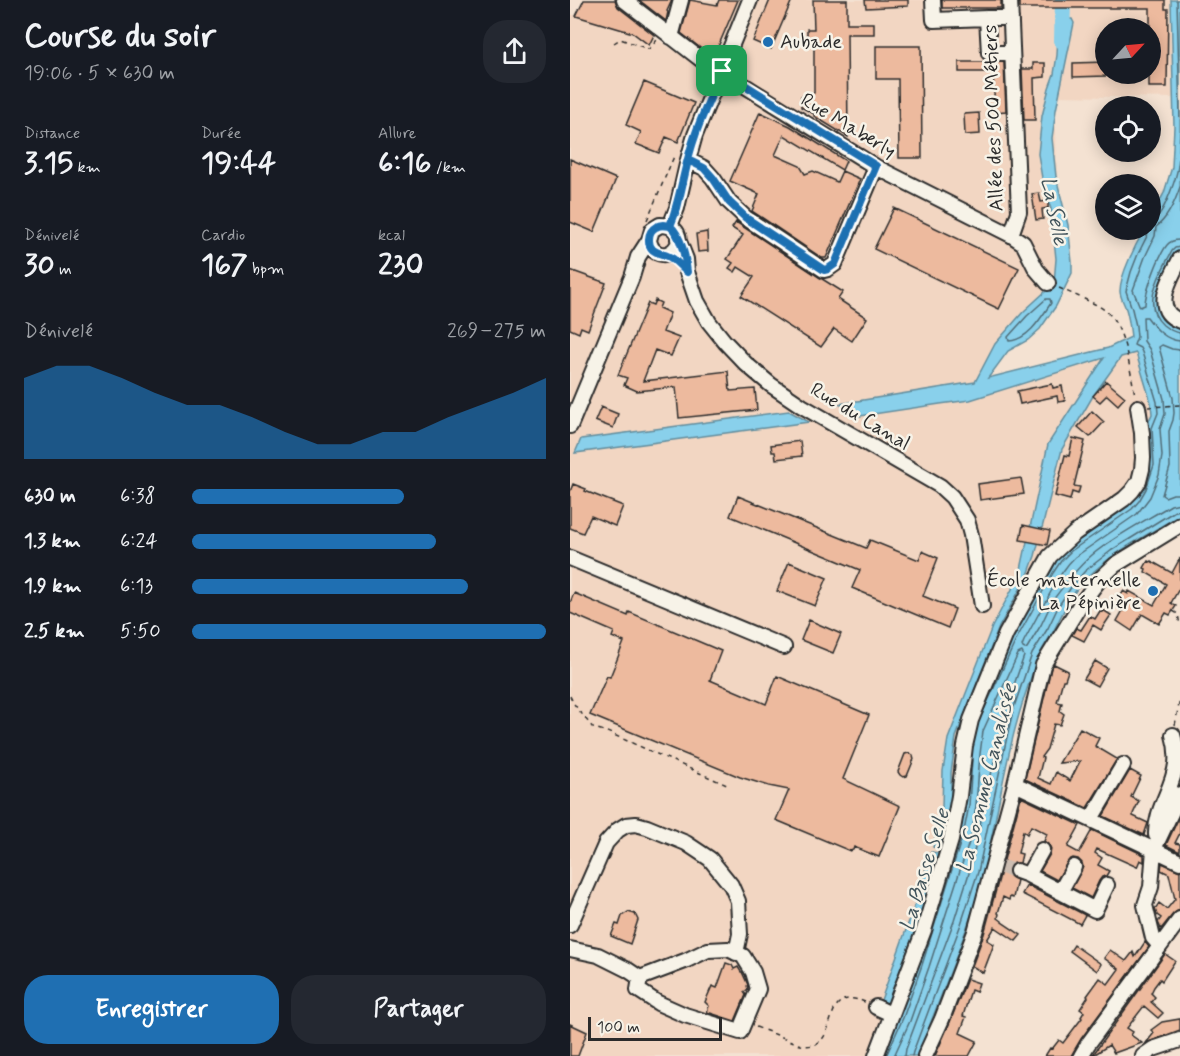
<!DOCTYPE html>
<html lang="fr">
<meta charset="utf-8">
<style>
:root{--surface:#171b24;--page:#242831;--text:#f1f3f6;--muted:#9ea1a6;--accent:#1f6fb2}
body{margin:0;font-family:Mynerve,sans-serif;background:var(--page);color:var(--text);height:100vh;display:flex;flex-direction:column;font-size:22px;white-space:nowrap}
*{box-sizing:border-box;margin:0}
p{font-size:20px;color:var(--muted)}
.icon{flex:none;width:33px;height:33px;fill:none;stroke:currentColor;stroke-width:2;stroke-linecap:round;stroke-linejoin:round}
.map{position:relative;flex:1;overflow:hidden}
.side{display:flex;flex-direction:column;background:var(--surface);width:570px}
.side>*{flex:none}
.needle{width:39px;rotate:64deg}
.fabs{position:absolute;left:525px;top:18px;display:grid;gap:12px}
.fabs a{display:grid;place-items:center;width:66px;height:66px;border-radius:50%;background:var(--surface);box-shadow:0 3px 15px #0003;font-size:30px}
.scale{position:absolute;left:18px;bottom:15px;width:134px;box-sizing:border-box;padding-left:6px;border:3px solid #2b2b2b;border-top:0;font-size:16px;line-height:21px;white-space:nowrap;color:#2b2b2b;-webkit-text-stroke:4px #f7f3e8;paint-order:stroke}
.pin{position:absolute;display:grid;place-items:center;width:51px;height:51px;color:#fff;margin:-26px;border-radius:12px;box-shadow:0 3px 9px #0006}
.round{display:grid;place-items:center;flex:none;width:63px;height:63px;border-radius:24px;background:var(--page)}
.overview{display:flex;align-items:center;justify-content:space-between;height:102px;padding:0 24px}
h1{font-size:33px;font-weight:800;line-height:45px}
.figures{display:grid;grid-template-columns:repeat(3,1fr);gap:9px;height:102px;padding:6px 24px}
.figures div{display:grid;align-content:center}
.figures b{font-size:30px;font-weight:800}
.figures small{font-size:16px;font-weight:400}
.figures p{font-size:16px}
.chart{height:168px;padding:12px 24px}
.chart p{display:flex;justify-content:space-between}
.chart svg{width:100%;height:108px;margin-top:6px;fill:var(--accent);opacity:.7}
.cta{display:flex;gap:12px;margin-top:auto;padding:12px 24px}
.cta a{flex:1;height:69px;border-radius:24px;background:var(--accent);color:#fff;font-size:24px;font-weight:800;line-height:69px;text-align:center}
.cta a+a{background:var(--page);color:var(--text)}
ul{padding:0 24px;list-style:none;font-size:20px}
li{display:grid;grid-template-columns:96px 72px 1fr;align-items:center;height:45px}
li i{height:15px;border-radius:8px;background:var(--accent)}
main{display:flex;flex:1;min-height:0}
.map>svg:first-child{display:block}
.built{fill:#f2d6c2;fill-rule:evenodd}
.water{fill:#89d0eb;stroke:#638e9e;stroke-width:1.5}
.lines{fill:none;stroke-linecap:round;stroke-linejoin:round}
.shore{stroke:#516d78;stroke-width:1.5}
.river{stroke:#89d0eb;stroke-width:16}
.building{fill:#edba9e;stroke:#2b2b2b;stroke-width:1.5}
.minor-tunnel{stroke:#ccbdb1;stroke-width:14;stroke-dasharray:14 7;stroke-linecap:butt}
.minor-casing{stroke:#2b2b2b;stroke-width:18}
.path{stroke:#2b2b2b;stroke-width:1.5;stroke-dasharray:4.5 4.5;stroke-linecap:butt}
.minor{stroke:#f7f3e8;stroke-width:14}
.route-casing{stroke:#fff;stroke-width:12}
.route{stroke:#1f6fb2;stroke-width:8}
.poi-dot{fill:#1f6fb2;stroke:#f7f3e8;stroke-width:2}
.labels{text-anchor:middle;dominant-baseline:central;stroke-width:5;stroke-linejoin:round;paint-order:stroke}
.poi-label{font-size:20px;fill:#2b2b2b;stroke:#f7f3e8;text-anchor:start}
.street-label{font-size:20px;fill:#2b2b2b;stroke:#f7f3e8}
.water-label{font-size:21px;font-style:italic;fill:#42545b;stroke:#f7f3e8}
</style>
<main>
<section class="side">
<div class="overview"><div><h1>Course du soir</h1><p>19:06 · 5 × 630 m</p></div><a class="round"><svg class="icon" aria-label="share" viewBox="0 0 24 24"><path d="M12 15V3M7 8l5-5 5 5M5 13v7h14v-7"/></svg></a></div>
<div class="figures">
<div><p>Distance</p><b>3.15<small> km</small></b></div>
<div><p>Durée</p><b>19:44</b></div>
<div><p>Allure</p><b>6:16<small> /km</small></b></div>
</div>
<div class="figures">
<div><p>Dénivelé</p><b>30<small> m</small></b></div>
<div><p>Cardio</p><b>167<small> bpm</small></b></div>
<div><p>kcal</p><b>230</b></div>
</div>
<div class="chart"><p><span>Dénivelé</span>269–275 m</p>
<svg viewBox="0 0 160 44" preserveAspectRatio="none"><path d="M0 44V11L10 6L20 6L30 11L40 17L50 22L60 22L70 27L80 33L90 38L100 38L110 33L120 33L130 27L140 22L150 17L160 11V44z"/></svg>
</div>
<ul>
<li><b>630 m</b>6:38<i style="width:60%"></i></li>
<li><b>1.3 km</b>6:24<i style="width:69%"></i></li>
<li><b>1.9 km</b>6:13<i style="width:78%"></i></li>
<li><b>2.5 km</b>5:50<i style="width:100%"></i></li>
</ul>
<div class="cta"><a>Enregistrer</a><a>Partager</a></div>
</section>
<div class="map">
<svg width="610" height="1056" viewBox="0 0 610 1056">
<rect width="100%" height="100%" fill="#f4e2d2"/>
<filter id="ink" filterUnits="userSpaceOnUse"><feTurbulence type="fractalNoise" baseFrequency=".0167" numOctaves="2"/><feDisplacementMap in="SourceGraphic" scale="12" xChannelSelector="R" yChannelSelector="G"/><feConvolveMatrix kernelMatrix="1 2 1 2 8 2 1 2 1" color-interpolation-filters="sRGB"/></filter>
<g filter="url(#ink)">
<!-- built -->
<path class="built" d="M119 0H602L606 98 485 96 490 289 406 386 569 343 609 502 488 570 313 1056H0V14L62 32 80 44 83 37 146 77 159 44 117 9ZM536 28H580V74H536Z"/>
<!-- water -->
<path class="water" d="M601 0H610V248L591 289 588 300 590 312 598 321 610 328V515C574 537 534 556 507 589 497 602 491 617 483 632 478 640 473 647 469 656 464 665 462 676 458 686 437 746 429 809 414 871 399 931 373 988 352 1046L347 1056H309L346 963 397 739 442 635 486 557 497 546 558 504 576 427 582 414 581 403 566 353 551 357 523 396 492 449 465 556 458 575 429 627 386 737 381 773V806L370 848 363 847 372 807 373 771 378 739 422 627 450 574 478 444 534 358 400 400 370 404 290 416 269 404 405 382 425 344 453 312 477 290 479 286 484 283 486 259 481 209 474 190 468 154 472 116 479 88 484 74 487 55 488 33 491 19H502L504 23 486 110 482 138 486 177 498 225 502 262V273L486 306 470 329 458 340 438 351 418 378 538 348 561 337C560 328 559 318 556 309 554 303 550 297 550 291 550 275 566 244 574 230H580L581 217 594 193 602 167 604 127Z
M219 411 239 422 5 453 11 439Z
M361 852 368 853 367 858 351 914 317 1008 310 1003 343 910Z"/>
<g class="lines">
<!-- shore -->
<path class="shore" d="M607 0 610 117
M610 187C605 202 598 218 586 227L585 236 575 257 563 290 570 307 575 305C575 292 589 255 597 245 600 241 605 240 610 240
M580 219C582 219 584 219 585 218 594 214 607 176 608 166 610 155 609 143 610 132
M610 247 605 248 602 251C591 273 570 304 593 325 598 329 603 332 610 333
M476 299H480L481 303C471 318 458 340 439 341L438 337 457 316Z
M610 341C595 340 585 328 577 317H573L574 341 580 350 594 399 595 414 590 429 592 456 589 475 580 497 567 514 505 557C493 568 486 583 478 597V600L475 602 454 641 452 646 453 648 455 649 457 648 471 625 481 604 480 601 483 600C495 584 507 568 522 555 546 535 575 521 601 505L610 503
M610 350 602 349 592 345 589 347 603 398 604 413 603 420 599 431 600 467 592 495 595 497 603 494H610
M412 714 447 638 483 573 491 561 501 551 562 509 569 501 576 489 584 465 582 428 588 413 587 402 572 352 570 348 564 345 567 337 566 326 562 309 556 291 561 272 568 254 578 234V230
M316 1056 333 1018 352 965 394 831 399 805 402 760
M324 1056 340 1021 359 967 402 833 406 806 410 754 413 731 448 654 452 652 454 656 437 705 431 730 400 870 384 921 336 1049 335 1056
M342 1056 343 1052 391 924 408 872 438 732 444 707 462 654 478 628 489 605 502 586 515 571 542 550 605 511 610 510"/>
<!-- river -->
<path class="river" d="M492 41 493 0"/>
</g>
<!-- building -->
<path class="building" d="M14 0H45L48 7 84 35 79 45 63 33 6 16Z
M69 0H102L97 11 98 12 96 21Z
M120 0 147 5 149 0H168L148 47V48L142 57 111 33Z
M200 0H222L201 49 183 41Z
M243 0H277V23H304V34H277L278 137 244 116V114L231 107V96L244 93V43H237V29H244Z
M295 0H338V6L296 8Z
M372 0H431V8H372Z
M449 0H595V9H598L597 87H579V74H580V8H449Z
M306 46H351L352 158H329L328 79H306Z
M389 62H434L436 111 425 112 423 72H389Z
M536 62V76L503 77V63Z
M463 63H475V77L464 78 465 120H454L452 69H463Z
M74 82 124 103 108 142 96 137 89 153 66 144 71 132 56 125Z
M190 112 220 126 276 161 272 170 214 135 205 155 230 166 235 174 243 171 267 182 272 171 290 179 256 258H252L182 211 189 194 160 181Z
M409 113 410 134 395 135 394 114Z
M0 159 46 179 24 232 0 222Z
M469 193 471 202 478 201V208L472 209 473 219 466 220 462 194Z
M324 208 449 268 429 309 304 249Z
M166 222 249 277 273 292 268 299 297 318 282 341 264 329 251 347 171 296 184 277 168 267 165 272 159 268 163 263 157 259 173 235 162 228Z
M137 232 138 251 128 252 126 234Z
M0 270 36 283 18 330 11 327 9 333 0 329Z
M85 300 91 303 89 308 100 313 93 332 109 338 101 356 85 350 73 381 158 371 160 391 185 389 187 410 109 418 106 387 67 391 54 385 57 378 48 375 78 303 83 305Z
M536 381 555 397 548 405 537 395 530 402 523 396Z
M482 384 483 388 492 386 495 401 488 402 487 396 450 404 447 391Z
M31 407 48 414 43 428 25 421Z
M522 411 534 422 520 437 508 427Z
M503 438 515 441 504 486 510 487 508 494 502 492 500 500 485 496 495 455 499 456Z
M230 441 232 456 206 459 205 452H202L201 445Z
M451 478 454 494 410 500 408 484Z
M3 484 16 489 15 491 53 506 45 526 21 516 13 533 0 528V492Z
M168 496 296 548 300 540 349 560 352 551 368 558 353 596 385 609 378 628 282 588 290 570 160 516Z
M453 525 480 531 477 545 450 540Z
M610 558V587L601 603 606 606 600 615 596 613 589 624 572 614 562 631 547 621 556 605 548 600 553 591 558 594 559 591 584 605 596 584 575 572 576 569 574 568 578 561 580 562 581 561 602 573Z
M219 562 257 578 245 606 207 591Z
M4 593 58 616 59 612 151 651 140 680 196 704 207 676 299 715 273 779 330 806 309 857 284 847 283 850 280 851 206 820 219 790 199 786 170 777 20 715 37 676 40 677 54 642 42 637 44 632 0 613V603Z
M533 610 541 615 531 630 523 625 514 641 502 635 506 628 511 630 520 616 525 619 530 611 532 612Z
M239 620 271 634 263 653 231 640Z
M525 661 537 668 527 686 514 679Z
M484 664 498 671 495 680H493L487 702 492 703 490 711 494 714 490 725 484 724 477 749 471 757 473 758 468 778 481 784 486 772 500 781 510 761 489 763 510 728 529 738 525 746 547 759 517 808 455 779 481 668Z
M339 753 343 755 344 759 337 776 333 777 330 775 328 772 335 754Z
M560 770 571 776 561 797 569 801 563 814V816L578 823 574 835 533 816Z
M451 797 510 825 498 847 509 853 522 830 574 855V862L570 860 567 867 527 849 525 853 532 858 528 865 539 871 536 876 532 877 529 881 521 898 502 888 513 867 512 863 508 859 503 858 499 860 487 880 470 871 480 854 481 849 479 845 474 841 477 834 461 826 457 834 453 831 448 853 452 854 450 863 442 864 438 868 440 876 447 880 443 898 440 897 439 900 433 897 428 913 429 914 428 918 432 921V922L451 935 446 941 425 927 417 940 424 944 413 973 402 966 414 934Z
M610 815V833L605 843 610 844V852L596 845Z
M592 863 610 871V909L603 914 591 929 588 922 591 918 587 915 585 909 589 903 597 909 605 899 599 874 591 870Z
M457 885 515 915 510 924 452 894Z
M58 912 65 914 68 920 60 944 41 936 46 924 49 925 52 916Z
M575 942 579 947 511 1039 501 1056H475L480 1048 482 1049 489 1040 493 1043 512 1018 511 1017 514 1012 510 1009 518 997 517 996 530 978 538 984 549 969 534 958 540 950 556 961 563 952 565 957Z
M504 945 531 964 527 971 500 951Z
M595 954 605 961 592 981 590 979 584 987 581 993 585 997 581 1002 593 1013 588 1018 574 1006 557 1028 563 1032 561 1035 572 1043 544 1053 539 1045 522 1056Z
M156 963 162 965 164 969 168 967 171 972H172L178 985 177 986 178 989 174 992 176 995 165 1021 137 1012 139 1006 135 1002 142 986 147 988Z
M397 979 409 983 406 992 401 990 393 1016 396 1017 390 1033 407 1041 399 1056H365L380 1022Z
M610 1019V1030L576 1043 584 1033 581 1030 592 1022Z
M0 1024 17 1032 8 1056H0Z"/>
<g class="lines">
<!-- minor-tunnel -->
<path class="minor-tunnel" d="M431 867 447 871"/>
<defs>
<path id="minor" d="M54 0 138 65 159 76 306 167 441 235 453 243 466 269 478 283
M363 0 364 20 417 18
M440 0 449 212 441 235
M441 18H417L419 53H442
M101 37 111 0
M118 160 134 168 143 178 159 202 176 218 254 270 258 269 265 264 306 167
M100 226 107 208 118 160 125 135 180 0
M108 239 116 259 117 272 127 301 139 322 155 342 176 364 201 385 232 406 370 486 382 497 397 520 401 535 412 606
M610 259C601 278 580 310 610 321
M0 426 62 277 68 257 79 240 82 230 90 225C97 225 103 226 107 233 116 252 84 266 79 240
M0 558 214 647
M445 784 610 862
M521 819 553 765
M586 835C585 809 603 789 606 764 607 755 606 745 603 735
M447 871 458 875 525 910 537 885
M458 875 472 850
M490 892 504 867
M0 925 36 843 48 830 56 825 66 824 77 827 116 843 140 859 161 885 168 901 169 918 170 934 166 953
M590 946 583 938 575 905 581 887 584 849 610 794
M0 949 28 955 58 970 70 978
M158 949 173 956 183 972 188 989 170 1032 115 1015 88 1003 68 990 70 978 115 961 138 950Z
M306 1007 321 1014
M306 1056 354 930 381 840 389 796 395 746 401 720 436 634 480 556 505 533 554 499 562 491 569 481 572 469 573 458 572 433 568 407
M355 1056 372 1019 405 932 445 784 473 665 510 605 529 580 545 565 610 525
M511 1056 518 1044 610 919
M573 1056 583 1049 610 1040"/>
</defs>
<!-- minor casing -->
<use href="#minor" class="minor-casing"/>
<!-- path -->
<path class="path" d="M44 43 50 39 79 49 88 39
M77 220 105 154
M489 288C502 294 526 303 536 311 555 326 560 371 565 395
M578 407 610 405
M603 611 608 614 610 625
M0 696 4 704 23 728 35 731 159 786
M605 725 610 699
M186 1027C197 1031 207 1035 217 1039 222 1041 227 1044 231 1045 274 1053 246 983 295 1002"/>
<!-- minor -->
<use href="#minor" class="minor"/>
</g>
</g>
<g class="lines" filter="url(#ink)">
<defs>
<path id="route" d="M152 71C143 93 132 114 125 136 114 166 111 197 100 226 95 225 91 224 86 227 82 229 79 234 79 239 78 255 94 252 103 259 108 263 112 268 117 272 116 259 111 235 100 226L107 208 118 160 134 168 143 178 159 202 176 218 254 270 258 269 265 264 306 166 152 71"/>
</defs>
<!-- route casing -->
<use href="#route" class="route-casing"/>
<!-- route -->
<use href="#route" class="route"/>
</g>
<!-- markers -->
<g class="poi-dot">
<circle cx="198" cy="42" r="6"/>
<circle cx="583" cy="591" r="6"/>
</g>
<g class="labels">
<!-- poi labels -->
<g class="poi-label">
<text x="210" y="42">Aubade</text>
<text x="571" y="580" text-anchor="end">École maternelle<tspan x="571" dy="23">La Pépinière</tspan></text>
</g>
<!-- street labels -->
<g class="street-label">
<text transform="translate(424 118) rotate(-92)">Allée des 500 Métiers</text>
<text transform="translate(278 126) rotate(31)">Rue Maberly</text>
<text transform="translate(290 417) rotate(31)">Rue du Canal</text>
</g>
<!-- water labels -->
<g class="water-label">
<text transform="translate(484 211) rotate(79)">La Selle</text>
<text transform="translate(417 778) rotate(-76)">La Somme Canalisée</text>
<text transform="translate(355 870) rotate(-73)">La Basse Selle</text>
</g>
</g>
</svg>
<div class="fabs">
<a><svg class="needle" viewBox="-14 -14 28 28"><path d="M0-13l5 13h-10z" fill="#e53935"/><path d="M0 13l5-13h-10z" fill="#9ea1a6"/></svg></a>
<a><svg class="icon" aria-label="locate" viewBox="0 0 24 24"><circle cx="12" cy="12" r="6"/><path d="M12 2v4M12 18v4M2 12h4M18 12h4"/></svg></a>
<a><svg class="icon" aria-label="layers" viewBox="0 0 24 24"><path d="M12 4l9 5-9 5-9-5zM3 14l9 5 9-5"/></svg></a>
</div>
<div class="scale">100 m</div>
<div class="pin" style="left:152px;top:71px;background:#1e9e55"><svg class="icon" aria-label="arrive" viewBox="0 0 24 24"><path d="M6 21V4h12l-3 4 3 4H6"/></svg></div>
</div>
</main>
